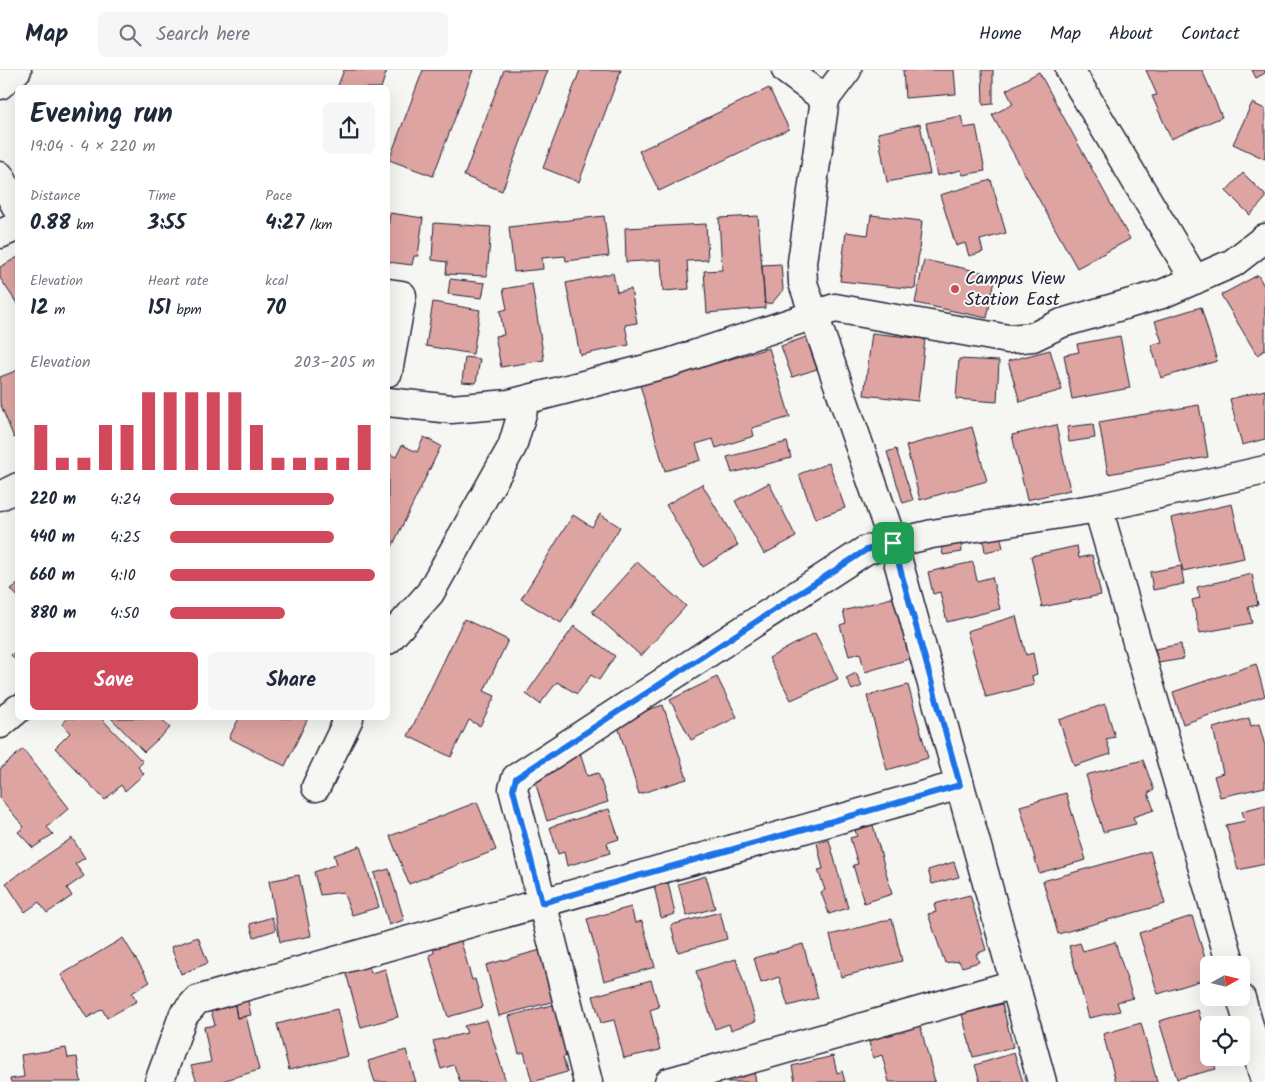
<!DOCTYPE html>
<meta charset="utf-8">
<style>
:root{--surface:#fff;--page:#f6f6f7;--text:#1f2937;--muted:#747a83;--line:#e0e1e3;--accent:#d1495b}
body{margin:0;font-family:Kalam,sans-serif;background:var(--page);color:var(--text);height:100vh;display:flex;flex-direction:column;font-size:19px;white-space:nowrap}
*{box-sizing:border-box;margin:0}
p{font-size:16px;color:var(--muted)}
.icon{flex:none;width:28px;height:28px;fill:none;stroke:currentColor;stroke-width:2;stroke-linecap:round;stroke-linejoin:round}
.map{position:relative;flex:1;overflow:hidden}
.drawer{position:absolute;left:15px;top:15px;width:375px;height:635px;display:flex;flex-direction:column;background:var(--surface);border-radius:8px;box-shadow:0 5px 20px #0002}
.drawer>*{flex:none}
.needle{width:32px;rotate:82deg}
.fabs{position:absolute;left:1200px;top:886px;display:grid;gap:10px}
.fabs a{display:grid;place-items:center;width:50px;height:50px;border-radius:8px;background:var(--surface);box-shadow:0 5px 20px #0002;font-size:25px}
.pin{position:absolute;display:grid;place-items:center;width:42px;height:42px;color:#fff;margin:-21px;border-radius:10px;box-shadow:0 2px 8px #0006}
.round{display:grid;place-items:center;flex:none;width:52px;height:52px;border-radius:8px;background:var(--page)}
.head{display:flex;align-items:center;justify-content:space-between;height:85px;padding:0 15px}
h1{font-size:28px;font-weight:800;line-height:38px}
.figures{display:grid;grid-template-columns:repeat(3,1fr);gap:8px;height:85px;padding:5px 15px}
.figures div{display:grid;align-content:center}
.figures b{font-size:21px;font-weight:800}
.figures small{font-size:14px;font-weight:400}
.figures p{font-size:14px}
.chart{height:140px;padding:10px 15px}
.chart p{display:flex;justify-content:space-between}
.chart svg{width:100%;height:90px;margin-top:5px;stroke:var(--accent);stroke-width:6}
.button{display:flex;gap:10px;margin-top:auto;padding:10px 15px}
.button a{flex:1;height:58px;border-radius:8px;background:var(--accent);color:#fff;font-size:20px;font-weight:800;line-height:58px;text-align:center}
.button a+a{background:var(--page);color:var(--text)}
ul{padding:0 15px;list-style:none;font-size:16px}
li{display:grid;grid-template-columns:80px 60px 1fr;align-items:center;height:38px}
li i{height:12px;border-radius:6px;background:var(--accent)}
header{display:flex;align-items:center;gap:30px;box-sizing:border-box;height:70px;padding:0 25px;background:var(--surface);border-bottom:1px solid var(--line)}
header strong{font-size:24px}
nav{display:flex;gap:28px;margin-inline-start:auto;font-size:18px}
.search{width:350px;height:45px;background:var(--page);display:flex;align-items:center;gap:12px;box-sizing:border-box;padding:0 18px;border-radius:8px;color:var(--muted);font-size:19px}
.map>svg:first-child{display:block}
.building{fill:#dea4a1;stroke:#22223b}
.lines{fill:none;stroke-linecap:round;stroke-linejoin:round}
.minor-casing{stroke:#22223b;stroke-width:31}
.minor{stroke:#f6f6f2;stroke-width:28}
.route-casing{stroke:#fff;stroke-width:10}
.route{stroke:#1a73e8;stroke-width:6}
.poi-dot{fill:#d1495b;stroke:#f6f6f2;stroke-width:2}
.labels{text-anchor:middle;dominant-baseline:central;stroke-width:4;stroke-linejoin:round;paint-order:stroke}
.poi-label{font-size:18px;fill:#22223b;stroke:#f6f6f2;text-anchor:start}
</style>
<header>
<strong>Map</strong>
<div class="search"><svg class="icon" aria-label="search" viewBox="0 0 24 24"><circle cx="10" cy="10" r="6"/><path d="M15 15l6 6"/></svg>Search here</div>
<nav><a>Home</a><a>Map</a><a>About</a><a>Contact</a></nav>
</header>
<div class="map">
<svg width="1265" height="1012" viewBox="0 0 1265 1012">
<rect width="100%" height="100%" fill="#f6f6f2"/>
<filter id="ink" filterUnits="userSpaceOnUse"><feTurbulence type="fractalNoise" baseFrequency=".02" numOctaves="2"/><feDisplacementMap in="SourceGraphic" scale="10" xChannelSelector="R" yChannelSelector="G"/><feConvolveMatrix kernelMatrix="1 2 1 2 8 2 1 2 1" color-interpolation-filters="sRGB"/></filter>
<g filter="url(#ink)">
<!-- building -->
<path class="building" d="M344 0H387L381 18H337Z
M423 0H473L433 106 389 90Z
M504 0H548L502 121 464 106Z
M580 0H621L579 112 543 98Z
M903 0H954L956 24 905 28Z
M982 0H993V34L983 35Z
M1146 0H1202L1222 47 1171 69 1152 26 1157 25Z
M1252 0H1265V3L1256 8Z
M1039 2 1130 169 1077 198 992 45 1013 34 1006 20Z
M769 18 789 59 659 121 639 81Z
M1252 33 1265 39V89L1233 74Z
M961 46 964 58 976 56 985 101 963 105 961 100 937 106 926 53Z
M920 54 930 104 887 112 878 63Z
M1243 103 1265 125V129L1250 145 1226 121Z
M991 110 1006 163 980 170 983 182 969 186 965 173 956 176 940 125Z
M390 143 423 148 418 186H414L412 195 388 192V160Z
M871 145 922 151 915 219 840 211 846 162 868 165Z
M604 146 609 186 566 191 565 186 542 188 543 199 514 202 509 157Z
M758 146 765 238 707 243 704 201 722 200 719 148Z
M434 153 491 157 487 206 446 204 447 192 432 190Z
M706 154 708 190 687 191 689 219 663 221 661 190 626 192 625 158Z
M18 187V235L0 208V197Z
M924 190 996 205 987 248 915 233Z
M781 194 783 220 772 233 765 234 762 195Z
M613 203 617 222 631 219 637 253 625 255 629 275 580 285 566 213Z
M1258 205 1265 218V280L1257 285 1221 225Z
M450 209 485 213 482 228 448 224Z
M532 214 544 290 501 297 495 266 504 265 500 241 507 239 503 219Z
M433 232 480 240 473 284 426 276Z
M1201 237 1217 291 1161 308 1151 275 1162 272 1155 251Z
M872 263 925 269 918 331 864 325Z
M1120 266 1130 318 1072 329 1064 285 1079 282 1077 274Z
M806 267 817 299 792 307 781 276Z
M769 278 790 347 752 358 754 366 716 378 713 369 696 374 701 390 665 401 640 315Z
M1050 280 1062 320 1020 332 1008 291Z
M465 287 480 289 476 313 462 312Z
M959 289 999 291 997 332 956 329Z
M18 300V366L14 368 0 333V307Z
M1265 320V369L1242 375 1230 329Z
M1199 335 1208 387 1108 404 1099 352Z
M1093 354 1095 368 1069 372 1067 357Z
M1056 355 1070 420 1027 430 1012 365Z
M972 357 987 411 920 430 906 376Z
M424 367 441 376 388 485V383L396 387 402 375 417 382Z
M787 372 791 388 732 403 727 387Z
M896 379 913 430 903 433 887 382Z
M829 393 845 438 815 449 799 404Z
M769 413 796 467 764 484 735 431Z
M702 414 738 475 703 497 666 435Z
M1232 434 1244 488 1183 501 1171 448Z
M600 444 620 457 561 553 521 529 573 445 592 457Z
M1000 465 1003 478 985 482 983 468Z
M961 471 962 482 943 485 941 475Z
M1077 476 1079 488 1092 485 1101 525 1042 537 1031 486Z
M637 492 686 536 641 586 592 542Z
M973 492 977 511 992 507 1000 539 947 552 940 522 933 524 928 502Z
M1181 496 1184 514 1153 520 1150 502Z
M1252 504 1258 535 1248 537 1252 553 1200 563 1192 530 1200 528 1197 517Z
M18 514V527L11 519Z
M899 526 916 587 865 602 860 583 849 586 840 555 846 553 843 541Z
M1016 546 1026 585 1033 583 1037 604 1032 606 1034 615 986 627 967 561Z
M464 549 508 570 484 621 495 626 480 656 469 650 451 687 408 666Z
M574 556 615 586 599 610 591 605 577 624 557 612 540 634 526 624Z
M815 563 838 609 791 630 769 588Z
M1181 574 1183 589 1158 593 1155 579Z
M18 578V593L11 585Z
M1256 594 1265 626 1183 654 1173 622Z
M856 603 862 616 852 620 846 608Z
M717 607 737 647 691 670 670 630Z
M908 615 928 688 887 700 867 626Z
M1105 634 1115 667 1106 669 1111 684 1074 696 1059 650Z
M663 635 687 709 639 724 616 650Z
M68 648H101L143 692 138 697 144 704 125 721 121 715 105 730 55 678 70 663 62 654Z
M111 648H161L170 658 144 682Z
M239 648H308L285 696 229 668Z
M1249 648 1251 656 1259 654 1265 676V717L1220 727 1214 706 1223 703 1213 658Z
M23 679 69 738 47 757 53 764 33 778 18 762 24 757 0 728V699Z
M580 682 587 706 598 703 608 732 547 751 533 705 557 698 555 690Z
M1143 690 1154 720 1148 723 1154 740 1133 747 1136 754 1103 762 1086 705Z
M1066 723 1086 790 1039 803 1020 736Z
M477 732 496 780 409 814 390 766Z
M1265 735V794L1238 800 1226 755 1245 751 1242 741Z
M609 739 619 769 607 773 610 783 567 796 564 782 558 784 550 757Z
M873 755 892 824 864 833 853 795 858 794 850 768 857 766 855 760Z
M72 768 85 788 75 794 84 806 67 818 72 826 47 843 39 832 25 842 6 813Z
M829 770 848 838 829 844 821 822 825 820 818 800 823 799 817 773Z
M360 776 379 837 352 845 343 822 320 825 314 802 337 794 334 785Z
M1150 781 1165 834 1058 864 1043 811Z
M954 792 959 807 932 814 928 800Z
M389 799 404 850 389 855 374 803Z
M299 805 311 866 280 872 269 811Z
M706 806 715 838 687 846 678 814Z
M668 812 675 844 661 848 654 815Z
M970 825 986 880 976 884 979 892 962 897 959 891 945 893 928 844 936 842 934 834Z
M631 837 635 853 642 851 655 897 604 911 587 849Z
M720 842 727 869 678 882 671 855Z
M1192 846 1209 901V908L1158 924 1139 863Z
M272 847 276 860 254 867 250 854Z
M892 849 902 891 841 907 830 865Z
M198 867 208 893 181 904 171 877Z
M123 868 150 912 132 923 137 931 107 948 102 939 87 948 61 905Z
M460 868 472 910 475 909 483 937 448 947 429 885 434 883 433 877Z
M1115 872 1133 928 1117 932 1120 941 1089 948 1069 876 1080 873 1083 881Z
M803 874 818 928 788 936 779 907 761 913 754 888Z
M548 878 562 929 499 946 486 895Z
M736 889 756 951 731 960 729 954 715 959 696 901Z
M369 896 371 903 385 899 398 947 361 957 346 903Z
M651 910 659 937 650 940 660 980 624 988 614 950 601 953 593 926Z
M247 927 251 945 237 948 234 930Z
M556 934 571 985 563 987 567 1002 532 1012 524 982 519 984 509 946Z
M1002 934 1013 977 973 987 962 944Z
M235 935 237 948 246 946 259 1000 219 1012H197L191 996 211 992 204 957 215 955 211 941Z
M337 939 348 986 289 1000 277 954Z
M1198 940 1209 976V988H1212L1216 999 1177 1009 1159 951Z
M487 950 506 1012H460L454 995 441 999 433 971 467 963 464 956Z
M1141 953 1157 1012H1116L1103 964Z
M920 955 935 1012H889L882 985 873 988 868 968Z
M66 978 68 988 77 987 81 1012H11L10 1009 24 1007 21 985Z
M406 980 416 1012H375L368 991Z
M1014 983 1023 1012H980L975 995Z
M833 986 837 1003 842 1001 845 1012H795L792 996Z
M754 1002 756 1012H722Z"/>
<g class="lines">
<defs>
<path id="minor" d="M786 0 825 29
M847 0 825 29 802 192 803 213 893 473 1042 1012
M1070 0 1195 210
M0 15 17 0
M0 106 18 140
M0 164 18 156
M388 223 402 225 388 302
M388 332 451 339 509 334 669 293 835 238 1008 269 1033 267 1062 253 1162 224 1233 193 1265 168
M0 426 18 417
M1098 438 1231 895
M388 570 430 523 512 377 526 330
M0 654 18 639
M316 717 349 648
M1241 928 1265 1011
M159 1012 183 946 197 930 960 715
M588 1012 513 719 516 708 866 480 932 464 1098 438 1265 400
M669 1012 1015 914"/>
</defs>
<!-- minor casing -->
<use href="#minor" class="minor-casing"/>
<!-- minor -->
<use href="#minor" class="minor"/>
</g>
</g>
<g class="lines" filter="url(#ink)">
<defs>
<path id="route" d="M893 473 960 715 542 833 513 719 516 708 866 480Z"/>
</defs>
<!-- route casing -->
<use href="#route" class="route-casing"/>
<!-- route -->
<use href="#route" class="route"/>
</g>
<!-- markers -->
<circle class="poi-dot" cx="955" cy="219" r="5"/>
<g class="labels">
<!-- poi labels -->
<g class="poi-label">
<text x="965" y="209">Campus View<tspan x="965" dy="21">Station East</tspan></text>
</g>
</g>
</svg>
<div class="fabs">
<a><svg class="needle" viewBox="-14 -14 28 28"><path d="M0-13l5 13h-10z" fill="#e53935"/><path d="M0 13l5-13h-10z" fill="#747a83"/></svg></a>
<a><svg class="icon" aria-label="locate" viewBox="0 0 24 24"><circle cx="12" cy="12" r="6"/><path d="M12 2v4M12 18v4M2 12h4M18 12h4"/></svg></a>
</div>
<div class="pin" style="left:893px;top:473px;background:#1e9e55"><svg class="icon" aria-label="arrive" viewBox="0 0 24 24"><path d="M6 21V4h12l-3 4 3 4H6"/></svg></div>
<section class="drawer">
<div class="head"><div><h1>Evening run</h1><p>19:04 · 4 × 220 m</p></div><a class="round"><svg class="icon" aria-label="share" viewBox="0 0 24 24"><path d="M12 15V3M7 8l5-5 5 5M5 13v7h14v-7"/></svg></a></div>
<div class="figures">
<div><p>Distance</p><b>0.88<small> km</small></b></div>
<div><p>Time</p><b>3:55</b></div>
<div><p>Pace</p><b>4:27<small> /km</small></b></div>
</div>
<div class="figures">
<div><p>Elevation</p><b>12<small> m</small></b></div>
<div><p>Heart rate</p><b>151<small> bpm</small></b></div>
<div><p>kcal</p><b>70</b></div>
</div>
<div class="chart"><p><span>Elevation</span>203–205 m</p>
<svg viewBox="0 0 160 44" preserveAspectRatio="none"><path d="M5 44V22M15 44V38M25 44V38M35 44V22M45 44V22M55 44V6M65 44V6M75 44V6M85 44V6M95 44V6M105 44V22M115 44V38M125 44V38M135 44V38M145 44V38M155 44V22"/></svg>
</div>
<ul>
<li><b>220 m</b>4:24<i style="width:80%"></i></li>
<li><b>440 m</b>4:25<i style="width:80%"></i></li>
<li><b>660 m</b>4:10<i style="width:100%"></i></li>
<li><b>880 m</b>4:50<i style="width:56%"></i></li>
</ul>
<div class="button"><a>Save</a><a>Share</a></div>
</section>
</div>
